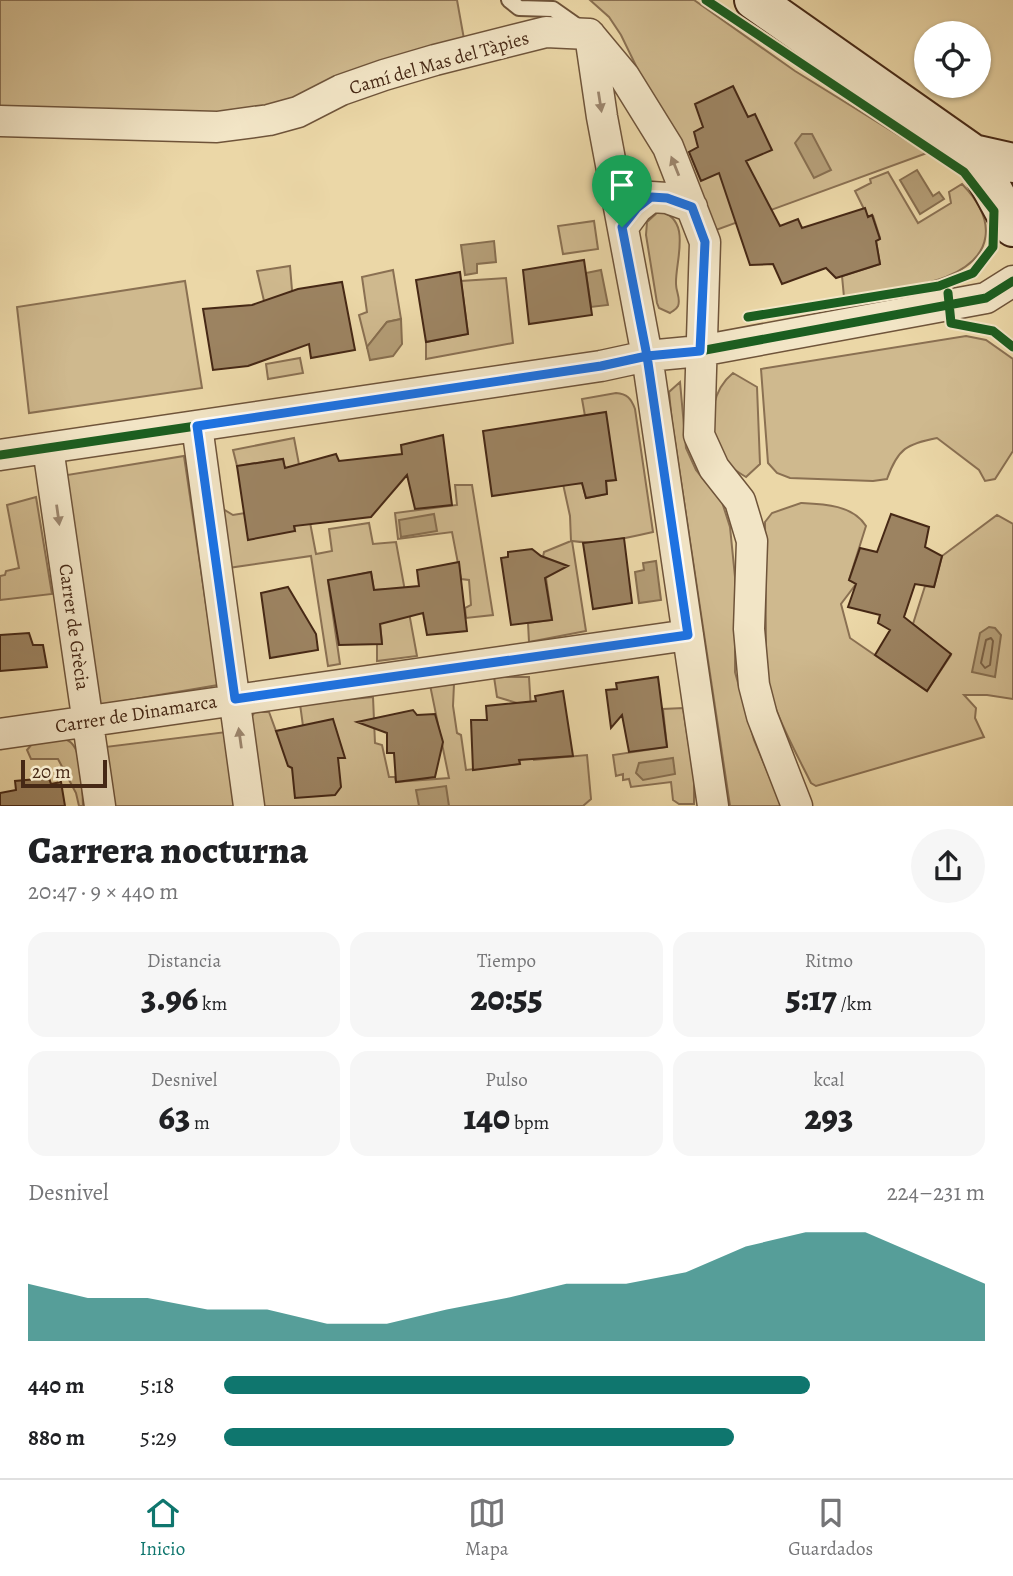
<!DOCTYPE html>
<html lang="es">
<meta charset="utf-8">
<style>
:root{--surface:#fff;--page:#f6f6f6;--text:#202124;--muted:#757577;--line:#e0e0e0;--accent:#0f766e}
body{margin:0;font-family:Alegreya,serif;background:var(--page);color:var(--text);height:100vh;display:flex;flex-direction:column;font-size:26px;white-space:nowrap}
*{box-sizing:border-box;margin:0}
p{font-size:23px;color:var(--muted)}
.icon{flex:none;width:38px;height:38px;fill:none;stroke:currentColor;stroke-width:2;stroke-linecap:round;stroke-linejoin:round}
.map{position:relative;height:806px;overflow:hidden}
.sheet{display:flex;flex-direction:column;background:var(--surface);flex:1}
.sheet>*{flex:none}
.fabs{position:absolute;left:914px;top:21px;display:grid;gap:14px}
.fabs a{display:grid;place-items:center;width:77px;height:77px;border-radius:50%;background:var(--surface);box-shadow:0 2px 5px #0004;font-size:35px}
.scale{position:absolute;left:21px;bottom:18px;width:86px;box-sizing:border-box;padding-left:7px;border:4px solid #462815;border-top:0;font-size:19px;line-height:24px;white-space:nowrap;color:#462815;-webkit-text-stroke:5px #f2e5c6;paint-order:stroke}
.pin{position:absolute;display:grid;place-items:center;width:60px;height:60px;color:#fff;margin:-72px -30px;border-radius:50% 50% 50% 0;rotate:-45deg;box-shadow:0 0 7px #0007}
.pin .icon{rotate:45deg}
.round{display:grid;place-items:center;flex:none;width:74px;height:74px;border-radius:37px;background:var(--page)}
.summary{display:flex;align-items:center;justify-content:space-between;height:119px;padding:0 28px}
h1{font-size:38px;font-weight:800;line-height:52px}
.figures{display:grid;grid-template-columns:repeat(3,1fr);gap:10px;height:119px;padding:7px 28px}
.figures div{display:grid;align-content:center;border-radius:18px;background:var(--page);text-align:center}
.figures b{font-size:35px;font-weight:800}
.figures small{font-size:19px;font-weight:400}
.figures p{font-size:19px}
.chart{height:196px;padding:14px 28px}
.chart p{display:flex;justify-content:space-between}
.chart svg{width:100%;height:126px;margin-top:7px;fill:var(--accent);opacity:.7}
ul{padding:0 28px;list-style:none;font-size:23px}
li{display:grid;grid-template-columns:112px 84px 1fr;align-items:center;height:52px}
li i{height:18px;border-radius:9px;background:var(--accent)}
.tabs{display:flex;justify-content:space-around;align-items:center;height:98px;border-top:2px solid var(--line);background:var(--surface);font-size:19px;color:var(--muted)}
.tabs a{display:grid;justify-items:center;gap:4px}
.tabs .active{color:var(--accent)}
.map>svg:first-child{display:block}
.green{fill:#cfb98e;stroke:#8a7052;stroke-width:2}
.water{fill:#b39c75;stroke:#876e4f;stroke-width:2}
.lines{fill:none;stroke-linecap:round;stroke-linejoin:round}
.shore{stroke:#7c6245;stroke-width:2}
.building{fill:#9c8361;stroke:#462815;stroke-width:2}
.service-casing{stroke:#6f543a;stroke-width:18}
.minor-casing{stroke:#6f543a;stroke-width:33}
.secondary-casing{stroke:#462815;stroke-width:42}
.service{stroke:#f2e5c6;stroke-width:14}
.minor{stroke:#f2e5c6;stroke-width:30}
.secondary{stroke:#f2e5c6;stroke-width:38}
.cycleway-casing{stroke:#f2e5c6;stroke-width:13}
.cycleway{stroke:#1b5e20;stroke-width:9}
.oneway{fill:#9c866e}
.route-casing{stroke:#fff;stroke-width:14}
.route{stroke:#1a73e8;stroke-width:9}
.labels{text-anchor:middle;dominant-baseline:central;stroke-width:6;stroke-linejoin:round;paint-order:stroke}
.street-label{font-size:19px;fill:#462815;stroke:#f2e5c6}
</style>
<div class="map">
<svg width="1013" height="806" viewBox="0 0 1013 806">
<rect width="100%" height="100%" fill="#ebd7a7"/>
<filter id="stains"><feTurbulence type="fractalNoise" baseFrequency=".00286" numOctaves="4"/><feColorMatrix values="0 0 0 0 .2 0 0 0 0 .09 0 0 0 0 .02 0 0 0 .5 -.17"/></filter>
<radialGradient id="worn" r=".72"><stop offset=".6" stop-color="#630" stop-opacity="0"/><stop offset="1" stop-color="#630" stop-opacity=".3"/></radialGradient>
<!-- green -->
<path class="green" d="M0 0H457L464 39 384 60 276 105 210 115 0 106Z
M590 0H694L795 71 927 153 716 230 621 35 609 17Z
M888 172 918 223 951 203 949 192 962 184C997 220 995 257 946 277 922 287 872 292 844 297L842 276 880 264 876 241 880 238 873 216 868 217 855 191 871 183 870 179Z
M659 211C693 219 675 261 676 284 676 292 681 299 678 306 676 310 674 310 670 313L659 308 657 303 646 235 647 222Z
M594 221 598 249 563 254 558 226Z
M290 266 294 314 264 301 257 271Z
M393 270 401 319 387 322 367 347 359 315 367 312 362 277Z
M506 278 513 343 426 359V342L468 334 461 281Z
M185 281 202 388 29 413 17 307Z
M966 336 986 340 1013 359V451L995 479 985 481 979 470 937 438C907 444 898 448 887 479L873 481 790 478 777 473 768 463 761 369Z
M300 358 303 373 268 379 266 364Z
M733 373 757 387 760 464 746 477C734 470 720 460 715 446 707 421 713 389 733 373Z
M680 382 686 448 696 470 722 502 730 527 735 577V672L754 740 782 806H730L672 422 669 392Z
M616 393C627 394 631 398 635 409L653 532C627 538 598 545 572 541L586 631 529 642 528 623 552 620 543 557 544 552 571 541 570 516 563 484 582 483 586 498 607 494 606 481 616 480 585 416 582 399Z
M294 438 316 554 332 551 329 529 369 523 373 544 396 542 417 656 377 661V644L382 643 380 624 393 589 374 590 371 572 328 581 340 664 328 666 311 556 228 568 218 506 233 515 245 513 295 531 283 459 237 466 233 450Z
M184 456 218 685 94 706 61 476Z
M455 485H472L493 615 466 618 465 608 471 605 469 580 461 579 452 532 398 539 395 513 457 505Z
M36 497 52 594 0 600V576L5 575 6 571 19 568 7 505Z
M801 503C824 504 853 505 866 526L849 580 856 584 841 604 850 638 927 691 951 655 913 624 925 586 934 587 942 556 997 515 1013 524V699L987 695H964L976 708 975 718 984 737 816 786 811 783C793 746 760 691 766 650L765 522 772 513Z
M494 677H529L534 760 587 755 591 799 583 806H264L247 723 255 712H269L276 731 303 726 300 704 373 697 375 743 382 745 389 777H395L396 782 449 778 430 685 454 684 453 706 457 733 461 735 466 770 520 764 516 732 521 729 517 703 497 697Z
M683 708 694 778V804H679L673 800 671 782 631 787 629 779 623 780V774L616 776 613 755 667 747 663 709Z
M226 732 236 806H113L105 747Z
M55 739C56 740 67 740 67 740 84 747 82 791 83 806H79L76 793 58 759H31L27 750 32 744Z"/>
<!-- water -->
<path class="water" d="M802 134H812L831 170 814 178 795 143Z
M917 170 933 196 939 192 944 199 920 214 900 180Z
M494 241 496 262 477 264V273L465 275 461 245Z
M601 270 608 305 591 307 586 273Z
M401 319 402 344 393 356 370 360 367 347 387 322Z
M434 514 437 531 401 537 399 520Z
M656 561 661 600 639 603 635 572 644 570 643 563Z
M989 627 995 628 1001 635 995 677 972 672 980 633Z
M673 758 675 774 643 780 636 773 639 763Z
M446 786 449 806H419L416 790Z"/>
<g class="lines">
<!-- shore -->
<path class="shore" d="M991 638 993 641 990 665 985 668 981 663 986 640Z"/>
</g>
<!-- building -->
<path class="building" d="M733 86 748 117 755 114 772 150 746 161 780 226 798 219 802 228 865 208 868 217 872 215 880 239 876 241 880 264 836 278 826 268 782 284 773 264 750 265 719 173 701 181 689 152 698 147 694 132 703 127 695 104Z
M584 260 592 315 529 324 523 270Z
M460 272 468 334 426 342 416 280Z
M342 282 355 350 311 358 309 344 248 366 213 370 203 309 252 305 298 289Z
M606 412 616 480 606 481 607 494 586 498 582 483 492 496 483 431Z
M443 435 452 505 415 509 407 475 371 517 294 526 295 531 248 540 237 466 283 459 285 468 336 454 339 461 402 454 401 445Z
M891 514 929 527 925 547 942 556 934 587 915 584 904 617 951 654 927 691 875 655 890 630 878 623 880 615 848 607 856 584 849 580 860 548 877 552Z
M624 538 632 603 593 609 583 543Z
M532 549 541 556 568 566 545 578 552 620 511 625 501 558 508 557V552Z
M459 562 467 631 427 635 423 613 380 624 382 644 339 645 328 580 371 572 374 590 419 586 417 570Z
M288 587 316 634 318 650 270 658 261 593Z
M29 633 33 645H43L47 667 0 671V635Z
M658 677 667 747 629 752 622 715 611 728 606 690 617 689 616 683Z
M563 691 573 756 519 760 520 764 473 770 471 720H487L486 706 536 701 535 696Z
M413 710 417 715 435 714 443 742 435 777 396 782 394 753H387V733L357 722Z
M333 719 345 758H338L341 787 335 795 295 798 292 768 288 766 276 731Z
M49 778 51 784 61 782 65 806H0V793L16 790 15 781Z"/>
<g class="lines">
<defs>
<path id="service" d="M509 0 519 8 553 9 580 28"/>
<path id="minor" d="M589 34 624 76 668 147 705 242 699 435 714 468 740 501 752 541 749 629 754 685 762 716 797 806
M590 35 602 117 647 356 713 806
M0 121 217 127 269 120 298 112 341 90 384 75 435 60 546 32 589 34
M623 227 637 208 651 197 667 198 692 207
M197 426 249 806
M48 448 100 806
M0 455 601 366 647 356 700 351 986 298 1013 281
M0 734 688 635"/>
<path id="secondary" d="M754 0 973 154 1013 163
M973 154 1013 227"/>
</defs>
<!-- service casing -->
<use href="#service" class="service-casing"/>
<!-- minor casing -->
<use href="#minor" class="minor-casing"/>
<!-- secondary casing -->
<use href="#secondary" class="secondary-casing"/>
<!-- service -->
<use href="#service" class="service"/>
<!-- minor -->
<use href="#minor" class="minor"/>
<!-- secondary -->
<use href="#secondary" class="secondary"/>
<defs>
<path id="cycleway" d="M706 0 964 172 994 211 993 247 973 273 939 286 748 317
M948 293 951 323 993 331 1013 347
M0 455 601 366 647 356 700 351 986 298 1013 281"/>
</defs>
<!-- cycleway casing -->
<use href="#cycleway" class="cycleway-casing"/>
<!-- cycleway -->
<use href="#cycleway" class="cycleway"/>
</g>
<!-- one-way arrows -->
<defs><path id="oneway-solid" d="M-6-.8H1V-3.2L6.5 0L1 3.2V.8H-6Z" transform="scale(1.75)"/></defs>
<g class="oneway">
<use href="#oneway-solid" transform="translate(600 102) rotate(81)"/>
<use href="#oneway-solid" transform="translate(675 166) rotate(-112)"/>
<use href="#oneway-solid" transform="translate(58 515) rotate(82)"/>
<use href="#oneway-solid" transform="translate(240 738) rotate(-98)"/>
</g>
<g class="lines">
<defs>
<path id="route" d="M622 227 647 356 601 366 197 426 235 699 688 635 647 356 700 351 705 242 692 207 667 198 651 197 637 208 622 227"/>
</defs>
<!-- route casing -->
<use href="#route" class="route-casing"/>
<!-- route -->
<use href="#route" class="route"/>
</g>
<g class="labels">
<!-- street labels -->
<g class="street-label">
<text transform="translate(439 63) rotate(-16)">Camí del Mas del Tàpies</text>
<text transform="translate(74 627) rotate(82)">Carrer de Grècia</text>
<text transform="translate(136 714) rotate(-9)">Carrer de Dinamarca</text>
</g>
</g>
<rect width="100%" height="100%" filter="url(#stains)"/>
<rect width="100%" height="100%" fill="url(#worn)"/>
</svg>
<div class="fabs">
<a><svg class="icon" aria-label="locate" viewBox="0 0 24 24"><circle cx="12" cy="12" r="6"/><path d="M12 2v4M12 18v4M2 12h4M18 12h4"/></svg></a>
</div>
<div class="scale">20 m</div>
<div class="pin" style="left:622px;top:227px;background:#1e9e55"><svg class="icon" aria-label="arrive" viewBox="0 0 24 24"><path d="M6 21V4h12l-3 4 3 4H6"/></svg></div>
</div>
<section class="sheet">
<div class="summary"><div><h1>Carrera nocturna</h1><p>20:47 · 9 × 440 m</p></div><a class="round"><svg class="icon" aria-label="share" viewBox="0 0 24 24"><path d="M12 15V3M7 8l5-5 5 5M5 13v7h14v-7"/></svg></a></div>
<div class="figures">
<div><p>Distancia</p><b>3.96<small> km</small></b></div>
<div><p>Tiempo</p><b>20:55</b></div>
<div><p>Ritmo</p><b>5:17<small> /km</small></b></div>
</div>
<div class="figures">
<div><p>Desnivel</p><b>63<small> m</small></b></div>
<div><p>Pulso</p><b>140<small> bpm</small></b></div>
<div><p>kcal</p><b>293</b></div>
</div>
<div class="chart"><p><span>Desnivel</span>224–231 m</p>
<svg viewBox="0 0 160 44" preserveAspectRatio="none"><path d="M0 44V24L10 29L20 29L30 33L40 33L50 38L60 38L70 33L80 29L90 24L100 24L110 20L120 11L130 6L140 6L150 15L160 24V44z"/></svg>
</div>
<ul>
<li><b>440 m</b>5:18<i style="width:77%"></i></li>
<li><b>880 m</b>5:29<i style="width:67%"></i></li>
</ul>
</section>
<nav class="tabs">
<a class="active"><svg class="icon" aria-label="home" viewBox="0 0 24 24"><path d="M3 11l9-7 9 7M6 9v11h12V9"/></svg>Inicio</a>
<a><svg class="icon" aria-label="map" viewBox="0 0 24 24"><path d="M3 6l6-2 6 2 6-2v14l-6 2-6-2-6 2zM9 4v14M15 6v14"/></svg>Mapa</a>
<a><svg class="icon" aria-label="saved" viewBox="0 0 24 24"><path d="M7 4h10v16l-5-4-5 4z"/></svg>Guardados</a>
</nav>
